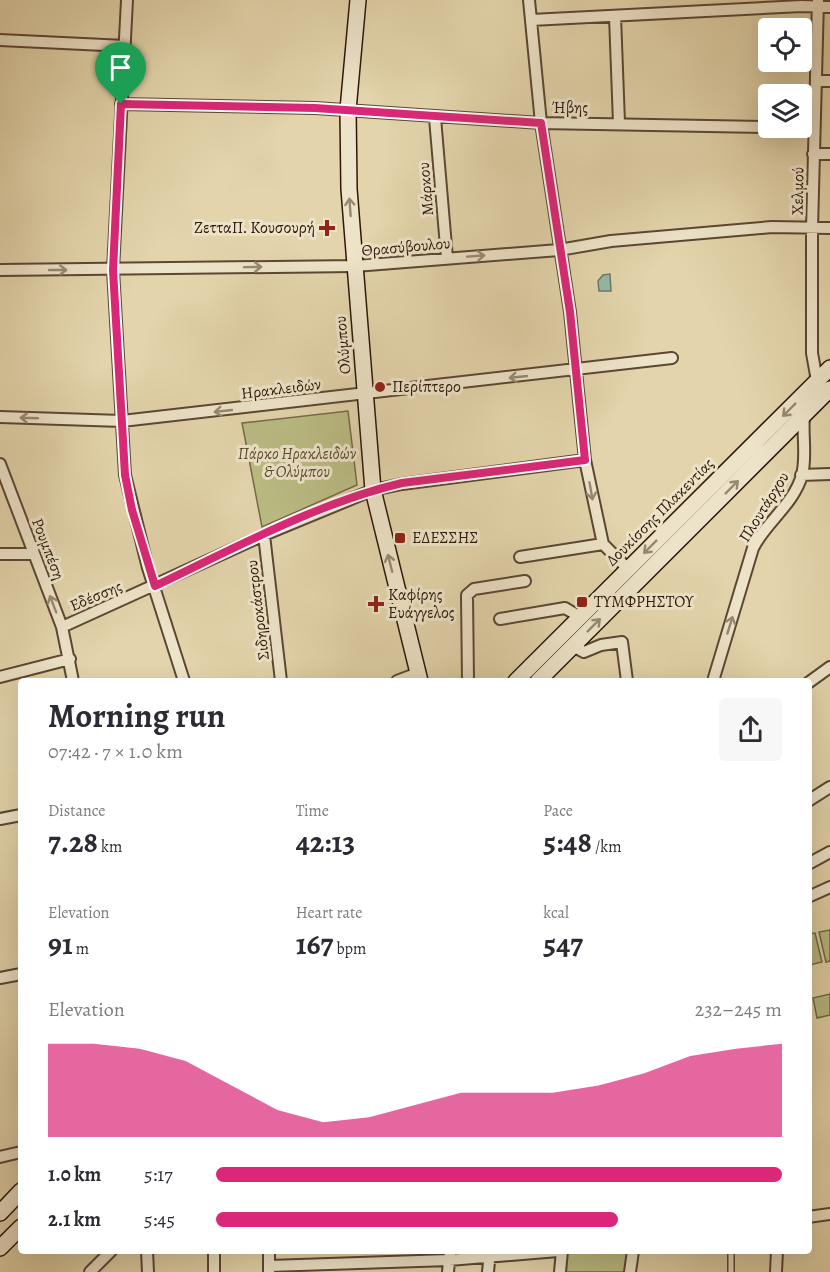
<!DOCTYPE html>
<meta charset="utf-8">
<style>
:root{--surface:#fff;--page:#f7f7f7;--text:#2b2b33;--muted:#7c7c81;--accent:#db2777}
body{margin:0;font-family:Alegreya,serif;background:var(--page);color:var(--text);height:100vh;display:flex;flex-direction:column;font-size:22px;white-space:nowrap}
*{box-sizing:border-box;margin:0}
p{font-size:20px;color:var(--muted)}
.icon{flex:none;width:33px;height:33px;fill:none;stroke:currentColor;stroke-width:2;stroke-linecap:round;stroke-linejoin:round}
.map{position:relative;flex:1;overflow:hidden}
.panel{position:absolute;left:18px;top:678px;width:794px;height:576px;display:flex;flex-direction:column;background:var(--surface);border-radius:6px;box-shadow:0 6px 24px #0002}
.panel>*{flex:none}
.tools{position:absolute;left:758px;top:18px;display:grid;gap:12px}
.tools a{display:grid;place-items:center;width:54px;height:54px;border-radius:6px;background:var(--surface);box-shadow:0 6px 24px #0002;font-size:30px}
.pin{position:absolute;display:grid;place-items:center;width:51px;height:51px;color:#fff;margin:-62px -26px;border-radius:50% 50% 50% 0;rotate:-45deg;box-shadow:0 0 6px #0007}
.pin .icon{rotate:45deg}
.round{display:grid;place-items:center;flex:none;width:63px;height:63px;border-radius:6px;background:var(--page)}
.head{display:flex;align-items:center;justify-content:space-between;height:102px;padding:0 30px}
h1{font-size:33px;font-weight:700;line-height:45px}
.metrics{display:grid;grid-template-columns:repeat(3,1fr);gap:9px;height:102px;padding:6px 30px}
.metrics div{display:grid;align-content:center}
.metrics b{font-size:30px;font-weight:700}
.metrics small{font-size:16px;font-weight:400}
.metrics p{font-size:16px}
.chart{height:168px;padding:12px 30px}
.chart p{display:flex;justify-content:space-between}
.chart svg{width:100%;height:108px;margin-top:6px;fill:var(--accent);opacity:.7}
ul{padding:0 30px;list-style:none;font-size:20px}
li{display:grid;grid-template-columns:96px 72px 1fr;align-items:center;height:45px}
li i{height:15px;border-radius:8px;background:var(--accent)}
.map>svg:first-child{display:block}
.green{fill:#babb84;stroke:#746a47;stroke-width:1.5}
.water{fill:#96b9a5;stroke:#6c7967;stroke-width:1.5}
.lines{fill:none;stroke-linecap:round;stroke-linejoin:round}
.lane-casing{stroke:#5b4732;stroke-width:8}
.street-casing{stroke:#5b4732;stroke-width:14}
.secondary-casing{stroke:#2e180a;stroke-width:18}
.lane{stroke:#ede3c8;stroke-width:5}
.street{stroke:#ede3c8;stroke-width:10}
.secondary{stroke:#ede3c8;stroke-width:15}
.oneway{stroke:#978872}
.route-casing{stroke:#fff;stroke-width:12}
.route{stroke:#db2777;stroke-width:8}
.poi-dot{fill:#8f2418;stroke:#ede3c8;stroke-width:2}
.labels{text-anchor:middle;dominant-baseline:central;stroke-width:6;stroke-linejoin:round;paint-order:stroke}
.street-label{font-size:16px;fill:#2e180a;stroke:#ede3c8}
.poi-label{font-size:16px;fill:#2e180a;stroke:#ede3c8;text-anchor:start}
.park-label{font-size:16px;font-style:italic;fill:#58492f;stroke:#ede3c8}
</style>
<div class="map">
<svg width="830" height="1272" viewBox="0 0 830 1272">
<rect width="100%" height="100%" fill="#e3d4ab"/>
<filter id="stains"><feTurbulence type="fractalNoise" baseFrequency=".00333" numOctaves="4"/><feColorMatrix values="0 0 0 0 .2 0 0 0 0 .09 0 0 0 0 .02 0 0 0 .5 -.17"/></filter>
<radialGradient id="worn" r=".72"><stop offset=".6" stop-color="#630" stop-opacity="0"/><stop offset="1" stop-color="#630" stop-opacity=".3"/></radialGradient>
<!-- green -->
<path class="green" d="M348 411 357 485 262 527 242 423Z
M830 930V961L826 962 819 932Z
M815 933 822 962 809 965V934Z
M830 994V1015L817 1018 813 998Z
M566 1251H627L625 1272H564Z"/>
<!-- water -->
<path class="water" d="M610 274 611 291H599L598 281 603 275Z"/>
<g class="lines">
<defs>
<path id="lane" d="M731 1251V1272"/>
<path id="street" d="M127 0 113 270 125 475 148 568 184 681
M529 0 541 123 570 312 585 460 603 544 628 569
M615 16 619 123
M531 20 802 6 830 7
M0 40 125 46
M817 81H830
M121 104 315 108 541 123 768 127
M435 118 447 258
M800 128H814
M813 154H830
M0 270 355 266 559 250 611 241 772 227 830 228
M817 381 812 353V229L818 0
M0 417 122 421 672 358
M0 464 62 627 73 681
M801 475 830 474
M264 535 281 681
M0 554H34
M520 557 603 544
M500 619 565 608 580 617
M62 627 264 535 373 490 402 484 585 460
M575 643 573 646 584 652 601 645 622 642 627 681
M0 677 70 659
M397 681 418 673
M468 681 467 595 474 589 525 581
M713 681 753 548C766 522 794 504 802 475 807 456 802 435 804 415
M808 683 830 667
M808 801 830 787
M0 819 21 815
M808 864 830 852
M808 897 830 887
M0 978 21 974
M0 1157 21 1152
M808 1217 830 1214
M147 1251 148 1272
M214 1251V1272
M269 1266 449 1260 558 1251
M90 1272 111 1251
M269 1272V1251
M448 1272 450 1251
M488 1272 490 1251
M560 1272 562 1251
M630 1272 633 1251
M776 1272 777 1251"/>
<path id="secondary" d="M358 0 348 110 349 189 373 490 420 681
M516 681 830 368
M538 681 830 389
M0 1213 21 1191
M0 1248 21 1227"/>
</defs>
<!-- lane casing -->
<use href="#lane" class="lane-casing"/>
<!-- street casing -->
<use href="#street" class="street-casing"/>
<!-- secondary casing -->
<use href="#secondary" class="secondary-casing"/>
<!-- lane -->
<use href="#lane" class="lane"/>
<!-- street -->
<use href="#street" class="street"/>
<!-- secondary -->
<use href="#secondary" class="secondary"/>
</g>
<!-- one-way arrows -->
<defs><path id="oneway-shaft" d="M-6 0H5M1.5-3L5.5 0L1.5 3" fill="none" stroke-width="1.6" stroke-linecap="round" stroke-linejoin="round" transform="scale(1.5)"/></defs>
<g class="oneway">
<use href="#oneway-shaft" transform="translate(350 207) rotate(-94)"/>
<use href="#oneway-shaft" transform="translate(476 256) rotate(-4)"/>
<use href="#oneway-shaft" transform="translate(253 267) rotate(-1)"/>
<use href="#oneway-shaft" transform="translate(58 270)"/>
<use href="#oneway-shaft" transform="translate(518 377) rotate(174)"/>
<use href="#oneway-shaft" transform="translate(789 410) rotate(135)"/>
<use href="#oneway-shaft" transform="translate(223 411) rotate(174)"/>
<use href="#oneway-shaft" transform="translate(29 418) rotate(-178)"/>
<use href="#oneway-shaft" transform="translate(732 487) rotate(-45)"/>
<use href="#oneway-shaft" transform="translate(591 491) rotate(80)"/>
<use href="#oneway-shaft" transform="translate(650 547) rotate(135)"/>
<use href="#oneway-shaft" transform="translate(390 563) rotate(-104)"/>
<use href="#oneway-shaft" transform="translate(53 604) rotate(-111)"/>
<use href="#oneway-shaft" transform="translate(594 625) rotate(-45)"/>
<use href="#oneway-shaft" transform="translate(730 625) rotate(-73)"/>
</g>
<g class="lines">
<defs>
<path id="route" d="M121 104 315 108 541 123 570 312 585 460 402 483C317 503 233 549 155 586L132 510 125 475 113 270Z"/>
</defs>
<!-- route casing -->
<use href="#route" class="route-casing"/>
<!-- route -->
<use href="#route" class="route"/>
</g>
<!-- markers -->
<g class="poi-dot">
<path d="M324 219h6v6h6v6h-6v6h-6v-6h-6v-6h6z"/>
<circle cx="380" cy="387" r="6"/>
<rect x="394" y="532" width="12" height="12" rx="3"/>
<rect x="576" y="596" width="12" height="12" rx="3"/>
<path d="M373 595h6v6h6v6h-6v6h-6v-6h-6v-6h6z"/>
</g>
<g class="labels">
<!-- street labels -->
<g class="street-label">
<text x="570" y="108">Ήβης</text>
<text transform="translate(426 189) rotate(-95)">Μάρκου</text>
<text transform="translate(798 191) rotate(-89)">Χελμού</text>
<text transform="translate(406 247) rotate(-5)">Θρασύβουλου</text>
<text transform="translate(343 345) rotate(-95)">Ολύμπου</text>
<text transform="translate(281 389) rotate(-7)">Ηρακλειδών</text>
<text transform="translate(764 507) rotate(-58)">Πλουτάρχου</text>
<text transform="translate(660 512) rotate(-45)">Δουκίσσης Πλακεντίας</text>
<text transform="translate(48 549) rotate(69)">Ρουμπέση</text>
<text transform="translate(96 596) rotate(-23)">Εδέσσης</text>
<text transform="translate(258 610) rotate(-97)">Σιδηροκάστρου</text>
</g>
<!-- poi labels -->
<g class="poi-label">
<text x="315" y="228" text-anchor="end">ΖετταΠ. Κουσουρή</text>
<text x="392" y="387">Περίπτερο</text>
<text x="412" y="538">ΕΔΕΣΣΗΣ</text>
<text x="388" y="595">Καφίρης<tspan x="388" dy="18">Ευάγγελος</tspan></text>
<text x="594" y="602">ΤΥΜΦΡΗΣΤΟΥ</text>
</g>
<!-- park labels -->
<g class="park-label">
<text x="297" y="454">Πάρκο Ηρακλειδών<tspan x="297" dy="18">&amp; Ολύμπου</tspan></text>
</g>
</g>
<rect width="100%" height="100%" filter="url(#stains)"/>
<rect width="100%" height="100%" fill="url(#worn)"/>
</svg>
<div class="tools">
<a><svg class="icon" aria-label="locate" viewBox="0 0 24 24"><circle cx="12" cy="12" r="6"/><path d="M12 2v4M12 18v4M2 12h4M18 12h4"/></svg></a>
<a><svg class="icon" aria-label="layers" viewBox="0 0 24 24"><path d="M12 4l9 5-9 5-9-5zM3 14l9 5 9-5"/></svg></a>
</div>
<div class="pin" style="left:121px;top:104px;background:#1e9e55"><svg class="icon" aria-label="arrive" viewBox="0 0 24 24"><path d="M6 21V4h12l-3 4 3 4H6"/></svg></div>
<section class="panel">
<div class="head"><div><h1>Morning run</h1><p>07:42 · 7 × 1.0 km</p></div><a class="round"><svg class="icon" aria-label="share" viewBox="0 0 24 24"><path d="M12 15V3M7 8l5-5 5 5M5 13v7h14v-7"/></svg></a></div>
<div class="metrics">
<div><p>Distance</p><b>7.28<small> km</small></b></div>
<div><p>Time</p><b>42:13</b></div>
<div><p>Pace</p><b>5:48<small> /km</small></b></div>
</div>
<div class="metrics">
<div><p>Elevation</p><b>91<small> m</small></b></div>
<div><p>Heart rate</p><b>167<small> bpm</small></b></div>
<div><p>kcal</p><b>547</b></div>
</div>
<div class="chart"><p><span>Elevation</span>232–245 m</p>
<svg viewBox="0 0 160 44" preserveAspectRatio="none"><path d="M0 44V6L10 6L20 8L30 13L40 23L50 33L60 38L70 36L80 31L90 26L100 26L110 26L120 23L130 18L140 11L150 8L160 6V44z"/></svg>
</div>
<ul>
<li><b>1.0 km</b>5:17<i style="width:100%"></i></li>
<li><b>2.1 km</b>5:45<i style="width:71%"></i></li>
</ul>
</section>
</div>
